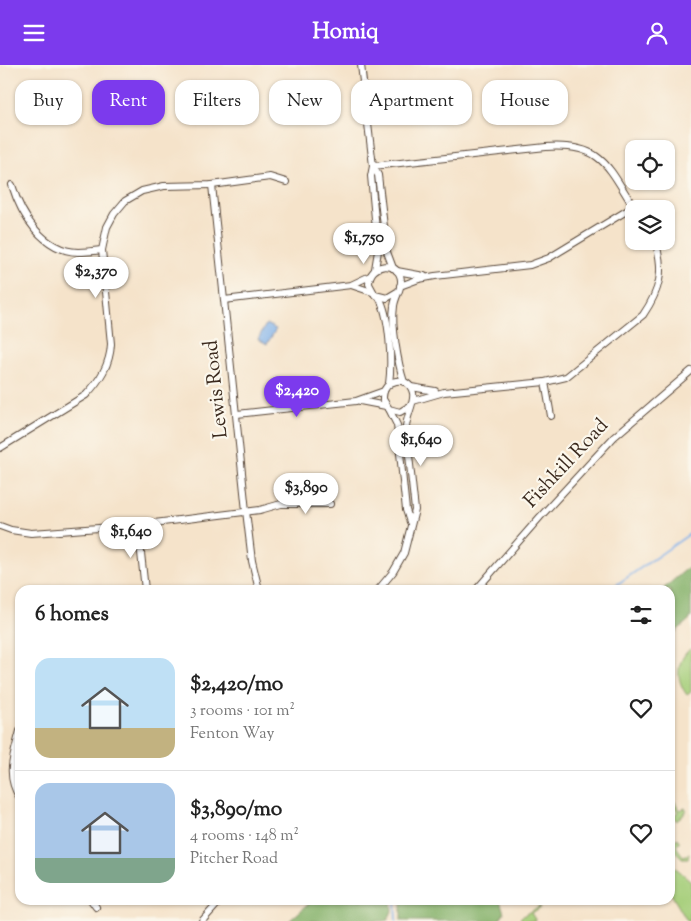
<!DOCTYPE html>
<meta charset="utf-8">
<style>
:root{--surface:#fff;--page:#f6f6f6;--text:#222;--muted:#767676;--line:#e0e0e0;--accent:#7c3aed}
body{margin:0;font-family:"Sorts Mill Goudy",serif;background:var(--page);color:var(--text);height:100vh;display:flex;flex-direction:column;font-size:19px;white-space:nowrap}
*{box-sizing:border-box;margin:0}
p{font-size:16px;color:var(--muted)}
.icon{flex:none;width:28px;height:28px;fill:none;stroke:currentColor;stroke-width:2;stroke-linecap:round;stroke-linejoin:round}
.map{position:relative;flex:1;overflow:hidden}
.panel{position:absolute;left:15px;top:520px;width:660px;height:320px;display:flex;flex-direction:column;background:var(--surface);border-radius:15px;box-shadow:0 1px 4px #0004}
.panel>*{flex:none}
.banner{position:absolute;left:15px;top:15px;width:661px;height:45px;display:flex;gap:10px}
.tools{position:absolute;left:625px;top:75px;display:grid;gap:10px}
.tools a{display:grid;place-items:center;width:50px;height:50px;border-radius:10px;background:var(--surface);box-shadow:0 1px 4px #0004;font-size:25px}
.price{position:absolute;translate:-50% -42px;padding:0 11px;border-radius:18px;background:#fff;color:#222;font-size:16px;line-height:32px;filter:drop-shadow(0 1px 2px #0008)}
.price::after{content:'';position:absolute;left:50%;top:30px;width:15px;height:11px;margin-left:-8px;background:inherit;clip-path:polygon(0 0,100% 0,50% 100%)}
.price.current{background:var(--accent);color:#fff}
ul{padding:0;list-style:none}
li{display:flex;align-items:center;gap:15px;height:125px;padding:0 20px}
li+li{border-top:1px solid var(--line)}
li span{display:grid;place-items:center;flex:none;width:140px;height:100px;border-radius:15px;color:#555}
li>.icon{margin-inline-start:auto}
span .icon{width:60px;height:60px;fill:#fffc;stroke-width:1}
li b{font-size:21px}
h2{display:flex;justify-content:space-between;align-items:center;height:60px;padding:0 20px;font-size:21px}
.chip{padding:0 18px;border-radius:15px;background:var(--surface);box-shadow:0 1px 4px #0004;font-size:18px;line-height:45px}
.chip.current{background:var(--accent);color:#fff}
header{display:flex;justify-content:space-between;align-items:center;height:65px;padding:0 20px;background:var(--accent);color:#fff;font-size:22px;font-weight:800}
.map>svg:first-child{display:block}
.green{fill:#a5ce79;stroke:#707c4c}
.forest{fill:#84b169;stroke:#606e44}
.water{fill:#7caee8;stroke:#5c6c83}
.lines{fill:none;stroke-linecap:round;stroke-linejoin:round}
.stream{stroke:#7caee8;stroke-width:2}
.street-casing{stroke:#574638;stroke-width:8}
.street{stroke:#fff;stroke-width:6}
.labels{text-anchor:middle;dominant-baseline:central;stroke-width:4.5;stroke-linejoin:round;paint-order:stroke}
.street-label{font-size:20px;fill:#3b2a1e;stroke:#fbf7ec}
</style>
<header><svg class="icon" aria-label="menu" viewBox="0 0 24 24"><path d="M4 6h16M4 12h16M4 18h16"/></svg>Homiq<svg class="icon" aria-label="person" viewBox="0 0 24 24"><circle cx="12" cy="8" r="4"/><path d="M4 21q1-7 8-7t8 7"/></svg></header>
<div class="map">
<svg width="691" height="856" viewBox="0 0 691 856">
<rect width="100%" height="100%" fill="#fbf7ec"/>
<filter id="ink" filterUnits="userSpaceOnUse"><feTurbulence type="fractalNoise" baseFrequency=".02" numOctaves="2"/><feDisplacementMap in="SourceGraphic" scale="10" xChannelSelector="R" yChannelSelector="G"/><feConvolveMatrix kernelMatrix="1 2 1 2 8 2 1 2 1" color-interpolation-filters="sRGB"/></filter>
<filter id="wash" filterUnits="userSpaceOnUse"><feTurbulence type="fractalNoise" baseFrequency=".0096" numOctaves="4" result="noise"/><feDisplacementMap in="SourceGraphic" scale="20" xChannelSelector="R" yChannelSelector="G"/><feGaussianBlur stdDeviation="1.12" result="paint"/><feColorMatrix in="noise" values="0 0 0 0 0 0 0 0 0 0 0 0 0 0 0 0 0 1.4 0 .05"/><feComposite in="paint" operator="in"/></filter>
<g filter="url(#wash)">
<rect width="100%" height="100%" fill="#f5e3ca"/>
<g class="green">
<path d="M691,583V627L687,630C675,614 676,596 691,583Z"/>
<polygon points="670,730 680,745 685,743 687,745 677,756 673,751 678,747 670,735"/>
<polygon points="677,773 680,777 676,781 683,791 689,789 688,793 682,793 673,784 673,778"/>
<polygon points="670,798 691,816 691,856 687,856 670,827"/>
<polygon points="539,841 540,842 531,848 536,856 520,856 521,852"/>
</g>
<g class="forest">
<polygon points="691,500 691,553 670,572 670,525 662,525"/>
<polygon points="313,835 391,835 392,846 388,855 383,856 289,856"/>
<polygon points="401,835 500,835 504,848 498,856 401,856"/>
</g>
<polygon class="water" points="266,259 276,264 267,279 258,274"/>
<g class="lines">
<g class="stream">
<polyline points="609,525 691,468"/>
<polyline points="395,835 396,856"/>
</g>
</g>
</g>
<g filter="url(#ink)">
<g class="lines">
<defs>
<g id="street">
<polyline points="361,0 373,101 378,110 387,187 393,203"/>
<path d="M373,101L546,82C603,78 608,102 635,144"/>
<polyline points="373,101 371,111 378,186 375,204"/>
<path d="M12,120C21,150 43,186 78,187C86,187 94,186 102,185"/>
<polyline points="212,120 246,446 252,496 259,525"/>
<polyline points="397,206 424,211"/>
<polyline points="351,220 372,227"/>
<polyline points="400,221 419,214 435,211 530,200 549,193 633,142"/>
<path d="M397,227L387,233L375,230L369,219C369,197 399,195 401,215C402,223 395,232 394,241C391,260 398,299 404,317"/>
<path d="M379,232C390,252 392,296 389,319"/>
<polyline points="224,235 351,220 370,211"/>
<polyline points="545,317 551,351"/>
<polyline points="411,322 435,326"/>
<polyline points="360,336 386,341"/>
<path d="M413,336L444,327L545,317L566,312L643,250C660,225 665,206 655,176"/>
<polyline points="389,344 397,360 406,445 410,457"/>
<polyline points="237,349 356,336 384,326"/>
<path d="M0,383L86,330C100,315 110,300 111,279L102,185L107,162L114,149L125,136L142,126L164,121L212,120L270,112L286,117"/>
<polyline points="138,460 145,525"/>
<polyline points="0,461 11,465 31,468 46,467 138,460 260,445 281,439 330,439"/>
<path d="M378,525L393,507L404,488L415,445L406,363C406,351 415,338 413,328C409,309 382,313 383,334L389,344L400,347L410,341"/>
<polyline points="476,525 540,452 614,372 691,306"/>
<path d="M20,666C14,689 5,711 20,733"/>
<polyline points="91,835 96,842"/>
<polyline points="202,856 221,835"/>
</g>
</defs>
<use href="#street" class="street-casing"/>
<use href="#street" class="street"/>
</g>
</g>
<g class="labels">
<g class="street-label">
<text transform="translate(217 324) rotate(-96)">Lewis Road</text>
<text transform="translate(567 399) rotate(-47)">Fishkill Road</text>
</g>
</g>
</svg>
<div class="tools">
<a><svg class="icon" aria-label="locate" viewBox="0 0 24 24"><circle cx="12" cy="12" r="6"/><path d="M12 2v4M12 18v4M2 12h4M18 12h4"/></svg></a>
<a><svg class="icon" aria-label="layers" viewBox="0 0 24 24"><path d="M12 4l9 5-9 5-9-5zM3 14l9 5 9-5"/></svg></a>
</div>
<b class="price" style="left:364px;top:200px">$1,750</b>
<b class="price" style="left:96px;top:234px">$2,370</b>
<b class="price current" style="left:297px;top:353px">$2,420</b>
<b class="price" style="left:421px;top:402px">$1,640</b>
<b class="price" style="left:306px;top:450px">$3,890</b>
<b class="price" style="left:131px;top:494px">$1,640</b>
<div class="banner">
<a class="chip">Buy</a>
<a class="chip current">Rent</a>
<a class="chip">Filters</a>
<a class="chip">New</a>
<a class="chip">Apartment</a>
<a class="chip">House</a>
</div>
<section class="panel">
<h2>6 homes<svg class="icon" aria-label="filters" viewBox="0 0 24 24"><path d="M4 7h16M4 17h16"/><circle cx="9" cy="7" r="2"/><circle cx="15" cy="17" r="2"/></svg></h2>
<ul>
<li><span style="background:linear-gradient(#bfe0f5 70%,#c2b280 0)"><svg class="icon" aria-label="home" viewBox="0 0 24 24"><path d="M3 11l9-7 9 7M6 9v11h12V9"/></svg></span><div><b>$2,420/mo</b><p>3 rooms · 101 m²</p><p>Fenton Way</p></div><svg class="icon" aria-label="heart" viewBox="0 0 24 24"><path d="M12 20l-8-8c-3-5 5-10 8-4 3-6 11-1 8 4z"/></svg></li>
<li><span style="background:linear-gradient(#a9c7e8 75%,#7fa58c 0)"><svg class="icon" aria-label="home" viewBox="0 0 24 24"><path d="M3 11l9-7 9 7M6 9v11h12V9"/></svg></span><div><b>$3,890/mo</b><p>4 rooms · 148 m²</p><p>Pitcher Road</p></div><svg class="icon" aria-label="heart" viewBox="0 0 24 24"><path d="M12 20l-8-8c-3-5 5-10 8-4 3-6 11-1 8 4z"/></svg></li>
</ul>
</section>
</div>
